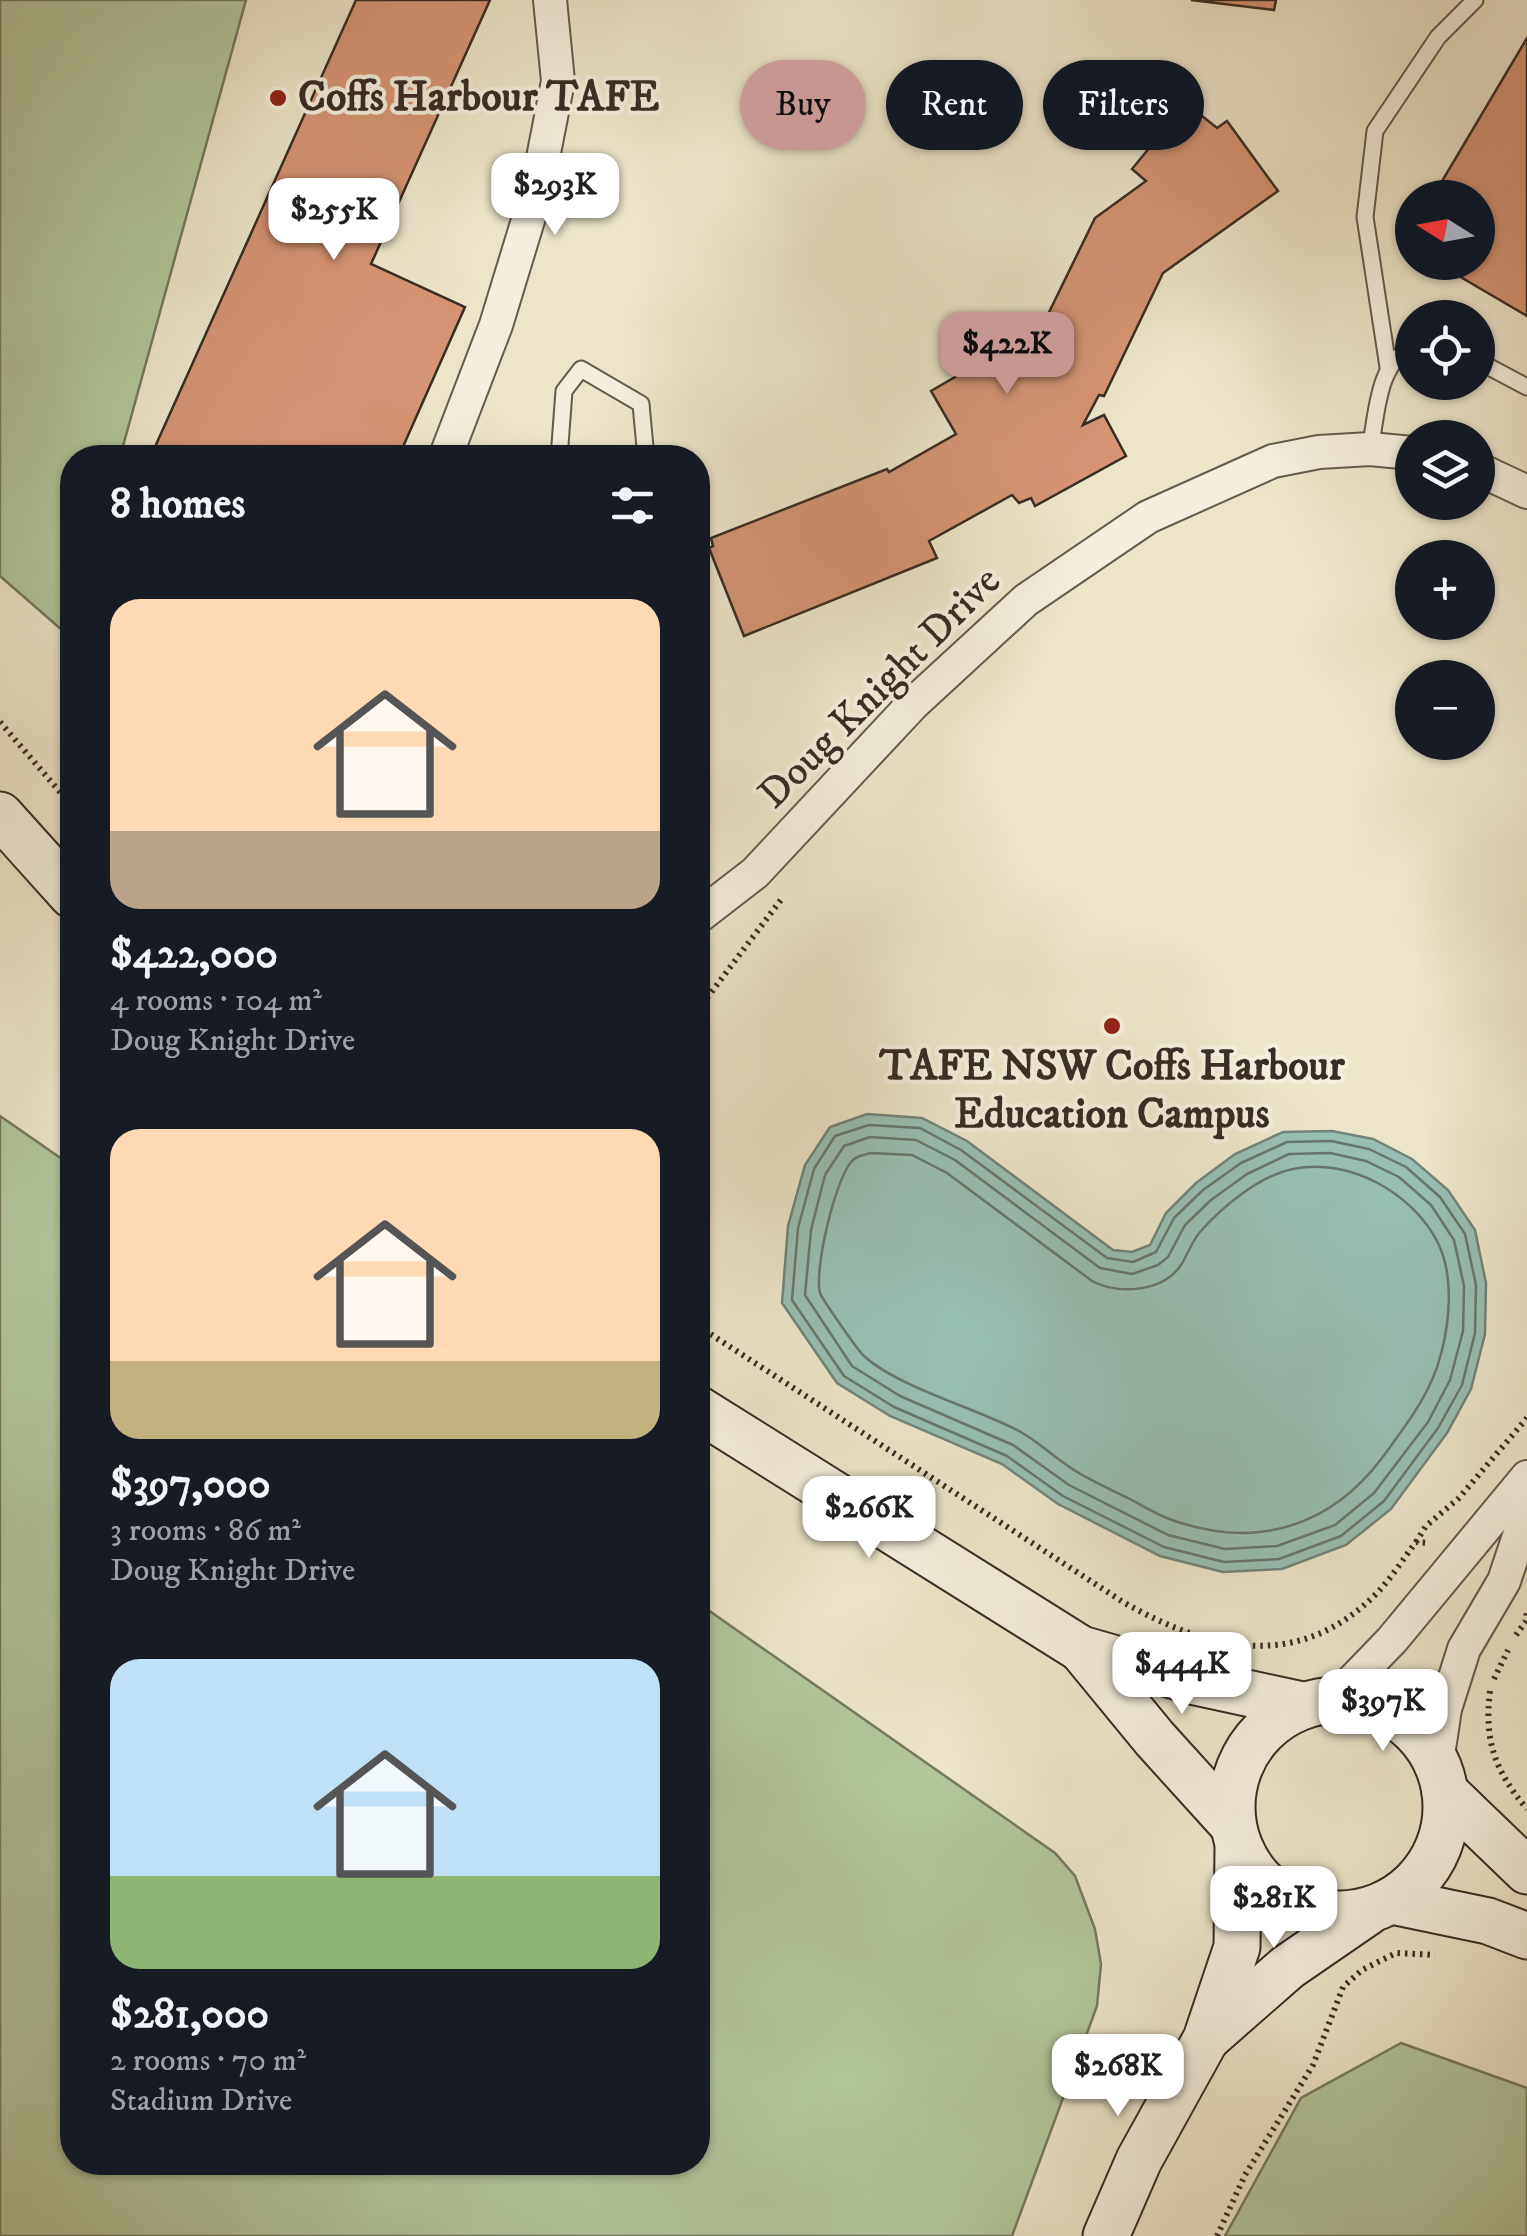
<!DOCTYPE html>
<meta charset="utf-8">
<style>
:root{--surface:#171b24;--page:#242831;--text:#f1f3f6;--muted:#9ea1a6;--accent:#c59692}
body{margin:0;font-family:"IM FELL DW Pica",serif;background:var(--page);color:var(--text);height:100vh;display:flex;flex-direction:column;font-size:38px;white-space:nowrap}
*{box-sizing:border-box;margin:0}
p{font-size:32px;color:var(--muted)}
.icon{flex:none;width:55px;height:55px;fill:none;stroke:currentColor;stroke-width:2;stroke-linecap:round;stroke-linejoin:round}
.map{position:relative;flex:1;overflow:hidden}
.sheet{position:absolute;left:60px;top:445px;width:650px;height:1730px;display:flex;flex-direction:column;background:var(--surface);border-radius:40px;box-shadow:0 2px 8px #0004}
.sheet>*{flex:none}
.hud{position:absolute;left:740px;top:60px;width:635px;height:90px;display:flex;gap:20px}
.needle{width:65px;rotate:281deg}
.buttons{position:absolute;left:1395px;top:180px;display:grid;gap:20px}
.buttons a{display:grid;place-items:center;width:100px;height:100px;border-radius:50%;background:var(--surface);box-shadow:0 2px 8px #0004;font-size:50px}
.price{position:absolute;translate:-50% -85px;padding:0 22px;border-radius:20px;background:#fff;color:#222;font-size:32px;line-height:65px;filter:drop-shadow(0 2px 5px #0008)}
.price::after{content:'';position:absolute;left:50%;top:60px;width:30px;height:22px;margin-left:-15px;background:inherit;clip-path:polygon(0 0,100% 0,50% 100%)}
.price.active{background:var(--accent);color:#111}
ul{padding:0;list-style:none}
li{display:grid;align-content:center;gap:20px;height:530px;padding:0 50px}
li span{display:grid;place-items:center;height:310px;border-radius:30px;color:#555}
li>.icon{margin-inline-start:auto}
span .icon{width:180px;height:180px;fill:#fffc;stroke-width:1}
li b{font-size:42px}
h2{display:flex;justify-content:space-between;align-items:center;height:120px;padding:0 50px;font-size:42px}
.chip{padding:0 35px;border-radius:45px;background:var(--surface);box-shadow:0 2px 8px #0004;font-size:35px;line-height:90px}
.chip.active{background:var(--accent);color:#111}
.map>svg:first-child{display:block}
.green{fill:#b2c69c;stroke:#757961;stroke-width:2.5}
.water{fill:#99bfb4;stroke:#72847b;stroke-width:2.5}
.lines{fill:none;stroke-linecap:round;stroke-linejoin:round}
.shore{stroke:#68766d;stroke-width:2.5}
.building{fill:#d59473;stroke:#382c26;stroke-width:2.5}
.lane-casing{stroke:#655a4f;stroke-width:19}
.street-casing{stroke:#655a4f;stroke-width:36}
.secondary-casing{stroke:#382c26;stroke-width:49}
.path{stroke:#382c26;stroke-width:6;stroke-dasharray:2.5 5;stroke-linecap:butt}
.lane{stroke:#f3eedd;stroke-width:15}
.street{stroke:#f3eedd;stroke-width:32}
.secondary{stroke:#f3eedd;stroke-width:45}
.poi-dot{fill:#8f2418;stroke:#f3eedd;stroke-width:4}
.labels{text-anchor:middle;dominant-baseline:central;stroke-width:8;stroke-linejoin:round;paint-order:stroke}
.poi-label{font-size:42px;font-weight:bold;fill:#382c26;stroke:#f3eedd;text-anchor:start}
.street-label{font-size:42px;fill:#382c26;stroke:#f3eedd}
</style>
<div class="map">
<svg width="1527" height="2236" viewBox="0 0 1527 2236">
<rect width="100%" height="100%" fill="#ece5ca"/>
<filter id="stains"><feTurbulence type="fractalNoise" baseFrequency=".002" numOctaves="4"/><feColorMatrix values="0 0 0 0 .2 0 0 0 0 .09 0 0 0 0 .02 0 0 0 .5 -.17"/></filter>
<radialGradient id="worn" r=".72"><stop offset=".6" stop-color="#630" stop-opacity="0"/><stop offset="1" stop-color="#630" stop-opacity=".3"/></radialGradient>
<g class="green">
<polygon points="0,0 246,0 120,457 72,458 71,638 0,576"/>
<polygon points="0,1116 72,1166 72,2162 698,2162 698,1603 1055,1853 1075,1876 1095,1929 1101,1964 1097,2006 1012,2236 0,2236"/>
<polygon points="1401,2043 1527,2088 1527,2236 1225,2236 1301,2098"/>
</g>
<polygon class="water" points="867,1114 922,1118 967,1141 1113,1250 1132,1252 1150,1245 1166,1213 1196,1183 1235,1154 1283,1132 1332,1131 1373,1139 1412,1159 1448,1190 1475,1230 1486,1283 1485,1334 1471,1389 1447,1433 1391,1509 1346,1545 1282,1569 1223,1572 1160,1556 1058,1504 1002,1464 890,1416 837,1383 782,1303 788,1226 805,1165 830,1127"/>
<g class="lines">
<g class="shore">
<polygon points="869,1125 920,1128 961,1150 1107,1258 1133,1262 1156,1252 1174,1218 1203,1190 1241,1163 1287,1142 1331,1141 1369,1149 1406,1167 1440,1197 1465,1234 1476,1285 1475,1333 1462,1385 1438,1428 1384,1501 1341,1536 1279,1559 1224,1562 1164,1547 1063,1496 1007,1456 894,1407 844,1376 792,1300 798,1228 814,1169 835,1136"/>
<polygon points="870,1137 916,1140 955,1160 1100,1268 1132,1274 1158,1265 1168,1257 1185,1225 1211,1200 1247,1174 1289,1154 1330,1153 1366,1161 1399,1177 1431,1205 1454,1240 1464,1286 1463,1331 1450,1380 1428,1422 1374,1493 1335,1525 1277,1546 1225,1549 1168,1535 1069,1485 1013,1445 900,1396 852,1366 805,1295 811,1230 825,1175 844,1146"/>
<path d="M871,1153L912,1155L947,1173L1092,1281C1119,1295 1163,1292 1181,1265C1188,1254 1192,1241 1200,1232C1222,1207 1259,1176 1293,1169C1349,1157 1413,1193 1438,1243C1454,1276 1450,1320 1441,1354C1431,1394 1406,1425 1382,1458C1330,1527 1257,1549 1175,1521C1159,1516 1143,1506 1128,1498C1110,1489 1091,1481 1074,1470C1055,1458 1039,1442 1019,1431C976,1408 895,1386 863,1355C857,1349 822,1299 820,1293C814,1269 835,1181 851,1162C856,1156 863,1155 871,1153Z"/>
</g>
</g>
<g class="building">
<polygon points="356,0 490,0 371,264 465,307 398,458 150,458"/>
<polygon points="1191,0 1276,0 1274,10"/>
<polygon points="1527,38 1527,316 1435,262 1478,262 1478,198 1432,198"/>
<polygon points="1186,103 1217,128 1227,121 1278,191 1163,273 1104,396 1099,395 1083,425 1104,415 1126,456 1035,506 1031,498 1019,503 1012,495 929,541 937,558 744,636 709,548 713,546 711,538 887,469 889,472 956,434 931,391 1007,347 1011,335 1033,345 1095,218 1146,181 1132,169"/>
</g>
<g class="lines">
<defs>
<g id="lane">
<polyline points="1478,361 1527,387"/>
<polyline points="1388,367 1365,217 1375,131 1438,37 1475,0"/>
<path d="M1370,449C1377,415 1377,362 1412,348"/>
<polyline points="559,458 564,391 581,369 641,404 646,458"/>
</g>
<g id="street">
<polyline points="445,458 496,325 536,194 558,81 550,0"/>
<polyline points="1478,469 1527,492"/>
<polyline points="698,917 755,873 913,704 1026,600 1148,517 1273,461 1319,452 1370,449 1412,453"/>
<polyline points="1335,1699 1392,1640 1527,1477"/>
<polyline points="1437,1762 1445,1709 1464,1649 1504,1581 1527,1512"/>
</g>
<g id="secondary">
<polyline points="0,815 72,895"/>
<polyline points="698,1409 1081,1649 1196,1682 1302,1705"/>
<polyline points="1081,1649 1155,1739 1232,1824"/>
<circle cx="1339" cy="1807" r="107"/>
<polyline points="1445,1792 1527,1871"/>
<polyline points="1392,1901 1488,1921 1527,1936"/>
<polyline points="1207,2038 1288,1967 1368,1912"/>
<polyline points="1106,2236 1139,2160 1206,2039 1237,1947 1238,1846"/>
</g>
</defs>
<use href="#lane" class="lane-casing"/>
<use href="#street" class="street-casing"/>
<use href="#secondary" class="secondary-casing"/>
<g class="path">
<polyline points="0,722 72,806"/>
<polyline points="698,1010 783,897"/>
<path d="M698,1326L1123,1602C1211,1652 1300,1672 1378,1592C1392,1577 1404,1558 1416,1542L1428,1543"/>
<polyline points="1416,1542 1426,1526 1459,1498 1527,1418"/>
<polyline points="1516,1635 1526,1621 1527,1610"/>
<polyline points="1494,1679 1508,1650"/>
<path d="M1490,1691C1484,1741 1495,1771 1527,1809"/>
<polyline points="1217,2236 1245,2175 1313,2065 1343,1987 1362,1970 1396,1953 1435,1955"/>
</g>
<use href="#lane" class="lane"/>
<use href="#street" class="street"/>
<use href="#secondary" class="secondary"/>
</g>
<g class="poi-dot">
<circle cx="278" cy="98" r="10"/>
<circle cx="1112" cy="1026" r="10"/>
</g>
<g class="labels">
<g class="poi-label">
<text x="298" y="98">Coffs Harbour TAFE</text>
<text x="1112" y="1067" text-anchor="middle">TAFE NSW Coffs Harbour<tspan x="1112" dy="48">Education Campus</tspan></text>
</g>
<g class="street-label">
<text transform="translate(880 688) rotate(-45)">Doug Knight Drive</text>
</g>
</g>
<rect width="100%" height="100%" filter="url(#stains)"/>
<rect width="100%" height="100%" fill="url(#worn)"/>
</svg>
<div class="buttons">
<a><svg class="needle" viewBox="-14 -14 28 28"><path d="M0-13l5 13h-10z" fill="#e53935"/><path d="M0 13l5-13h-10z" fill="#9ea1a6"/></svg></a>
<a><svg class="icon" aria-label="locate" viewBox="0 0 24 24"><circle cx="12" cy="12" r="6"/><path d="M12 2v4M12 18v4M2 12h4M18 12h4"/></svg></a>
<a><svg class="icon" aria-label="layers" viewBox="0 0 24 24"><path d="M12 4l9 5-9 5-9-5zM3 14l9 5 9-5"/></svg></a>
<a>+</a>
<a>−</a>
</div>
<b class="price" style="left:555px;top:238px">$293K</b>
<b class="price" style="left:334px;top:263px">$255K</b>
<b class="price active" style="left:1007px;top:397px">$422K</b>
<b class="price" style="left:869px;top:1561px">$266K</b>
<b class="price" style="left:1182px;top:1717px">$444K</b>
<b class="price" style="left:1383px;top:1754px">$397K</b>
<b class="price" style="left:1274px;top:1951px">$281K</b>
<b class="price" style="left:1118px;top:2119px">$268K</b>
<div class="hud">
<a class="chip active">Buy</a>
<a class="chip">Rent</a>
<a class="chip">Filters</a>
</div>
<section class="sheet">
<h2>8 homes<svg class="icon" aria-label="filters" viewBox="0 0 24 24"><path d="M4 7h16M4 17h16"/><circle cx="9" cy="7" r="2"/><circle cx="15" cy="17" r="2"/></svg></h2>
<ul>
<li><span style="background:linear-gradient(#ffd9b3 75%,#b9a48a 0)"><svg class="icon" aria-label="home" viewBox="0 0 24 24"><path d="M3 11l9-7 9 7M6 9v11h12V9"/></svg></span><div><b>$422,000</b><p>4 rooms · 104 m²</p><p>Doug Knight Drive</p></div></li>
<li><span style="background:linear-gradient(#ffd9b3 75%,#c2b280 0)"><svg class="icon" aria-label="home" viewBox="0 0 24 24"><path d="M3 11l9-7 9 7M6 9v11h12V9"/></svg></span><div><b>$397,000</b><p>3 rooms · 86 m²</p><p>Doug Knight Drive</p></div></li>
<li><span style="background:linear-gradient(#bfe0f5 70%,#8fb573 0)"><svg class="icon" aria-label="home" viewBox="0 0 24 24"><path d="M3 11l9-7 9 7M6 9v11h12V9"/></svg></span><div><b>$281,000</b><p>2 rooms · 70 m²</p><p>Stadium Drive</p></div></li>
</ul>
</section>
</div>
